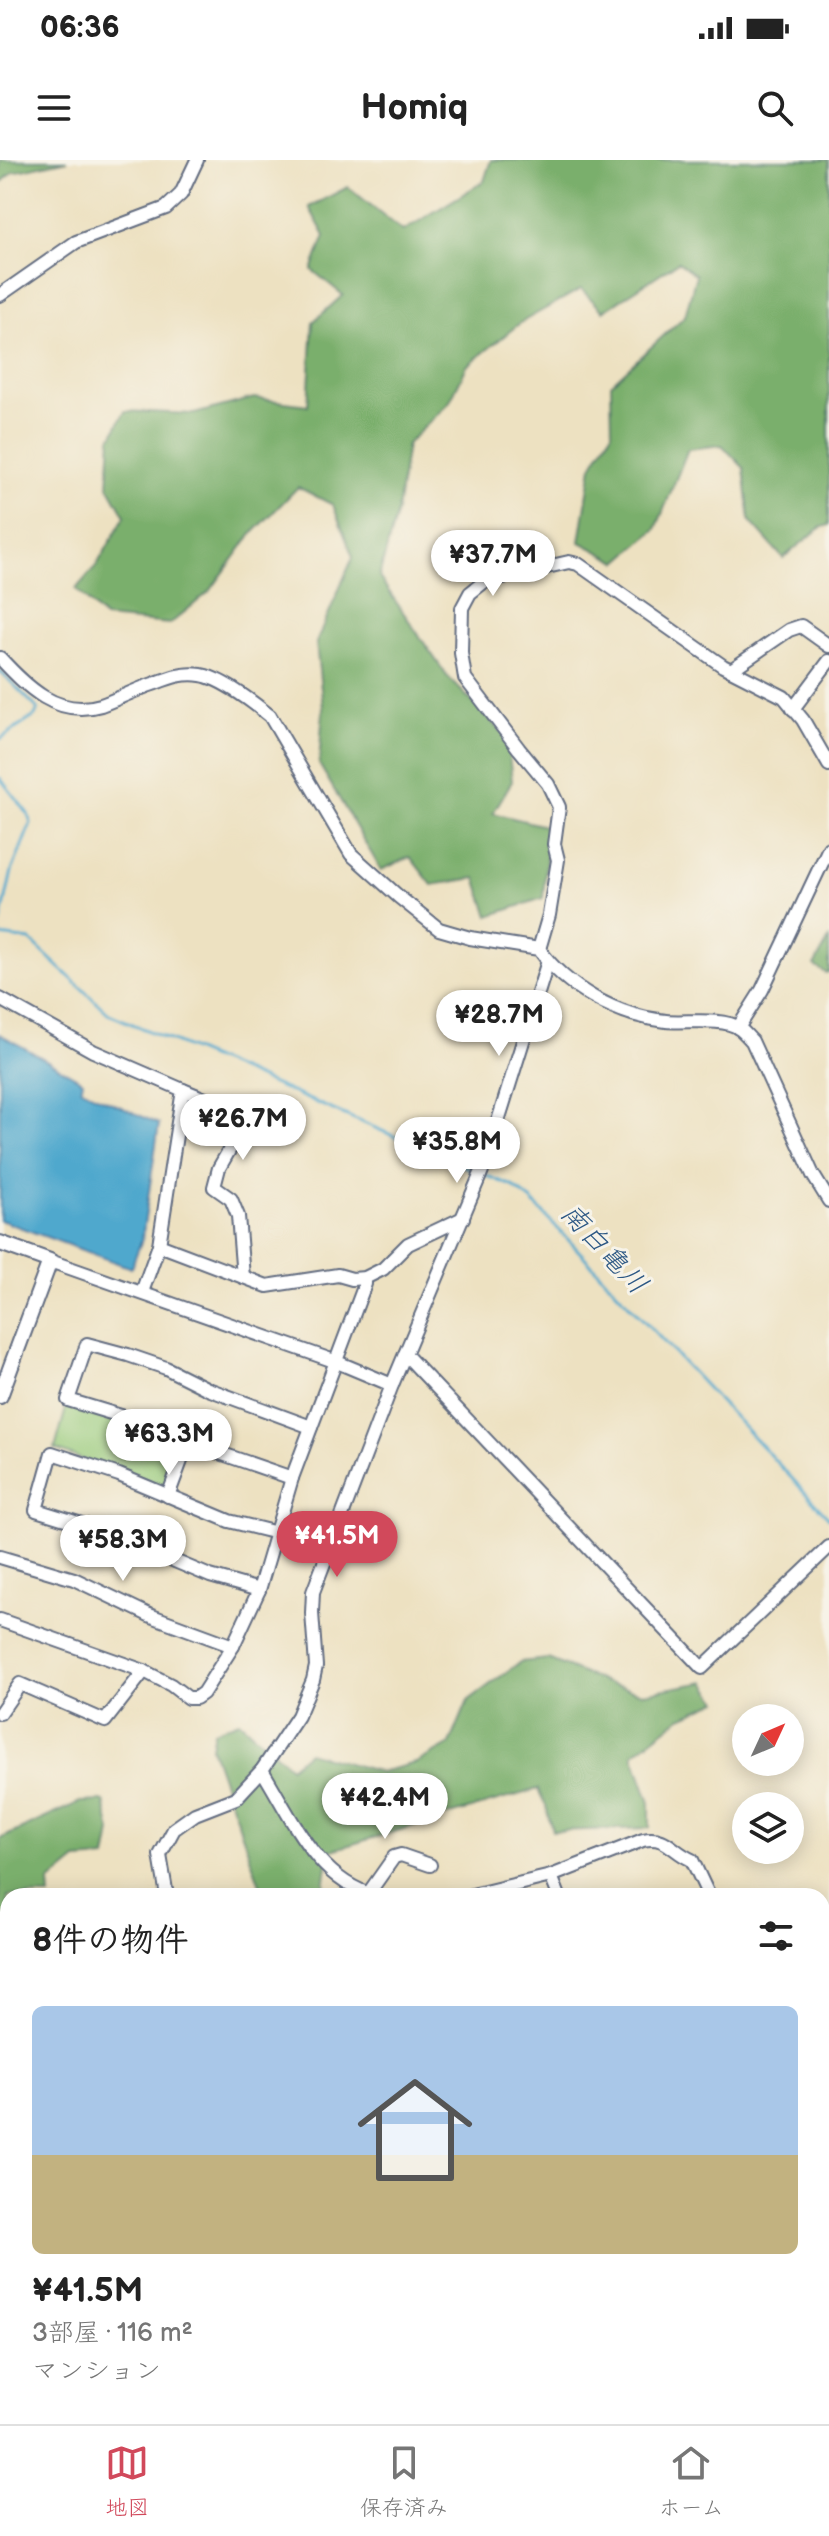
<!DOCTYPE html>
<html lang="ja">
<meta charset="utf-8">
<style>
:root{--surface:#fff;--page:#f2f2f2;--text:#222;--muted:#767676;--line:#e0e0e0;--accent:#d1495b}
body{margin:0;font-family:"Balsamiq Sans","Klee One",sans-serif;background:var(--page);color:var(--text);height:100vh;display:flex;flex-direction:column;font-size:30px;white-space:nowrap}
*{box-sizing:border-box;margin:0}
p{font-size:26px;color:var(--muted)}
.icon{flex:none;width:44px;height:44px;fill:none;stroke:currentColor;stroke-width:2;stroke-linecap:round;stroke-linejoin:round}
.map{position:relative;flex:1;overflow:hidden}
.details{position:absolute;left:0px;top:1728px;width:830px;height:536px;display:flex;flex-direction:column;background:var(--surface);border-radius:24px 24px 0 0;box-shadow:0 4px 20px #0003}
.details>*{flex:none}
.needle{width:52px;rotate:46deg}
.buttons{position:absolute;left:732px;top:1544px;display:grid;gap:16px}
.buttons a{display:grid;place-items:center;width:72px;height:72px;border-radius:50%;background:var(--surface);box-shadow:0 4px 20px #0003;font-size:40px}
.price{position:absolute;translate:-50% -68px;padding:0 18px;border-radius:28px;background:#fff;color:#222;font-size:26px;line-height:52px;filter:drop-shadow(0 2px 4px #0008)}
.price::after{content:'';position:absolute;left:50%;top:48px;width:24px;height:18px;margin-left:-12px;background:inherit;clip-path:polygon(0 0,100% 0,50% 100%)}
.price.on{background:var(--accent);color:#fff}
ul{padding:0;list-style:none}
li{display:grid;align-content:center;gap:16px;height:424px;padding:0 32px}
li+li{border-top:2px solid var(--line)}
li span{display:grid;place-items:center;height:248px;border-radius:12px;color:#555}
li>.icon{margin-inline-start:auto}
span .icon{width:144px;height:144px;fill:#fffc;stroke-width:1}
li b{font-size:34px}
h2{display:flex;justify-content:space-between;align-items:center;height:96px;padding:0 32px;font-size:34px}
.status{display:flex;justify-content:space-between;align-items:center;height:56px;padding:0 40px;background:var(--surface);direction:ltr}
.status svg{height:22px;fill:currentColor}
header{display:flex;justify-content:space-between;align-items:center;height:104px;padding:0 32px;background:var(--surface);font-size:36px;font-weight:700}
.tabs{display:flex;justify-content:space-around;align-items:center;height:112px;border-top:2px solid var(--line);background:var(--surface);font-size:22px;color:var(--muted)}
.tabs a{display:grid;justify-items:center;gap:4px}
.tabs .on{color:var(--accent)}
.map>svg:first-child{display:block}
.green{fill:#99cb7c;stroke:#5a7d6d;stroke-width:2}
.forest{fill:#7aaf6c;stroke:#4a6f65;stroke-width:2}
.water{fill:#50a8cd;stroke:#366c96;stroke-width:2}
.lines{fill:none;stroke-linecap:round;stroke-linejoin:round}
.stream{stroke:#50a8cd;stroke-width:3}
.minor-casing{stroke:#646d81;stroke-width:16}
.tertiary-casing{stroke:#646d81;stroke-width:18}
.minor{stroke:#fff;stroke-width:12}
.tertiary{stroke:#fff;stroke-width:14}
.labels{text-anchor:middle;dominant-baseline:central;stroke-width:6;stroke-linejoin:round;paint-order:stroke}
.water-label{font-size:28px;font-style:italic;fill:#2e5985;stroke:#f7f3e8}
</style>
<div class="status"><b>06:36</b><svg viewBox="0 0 49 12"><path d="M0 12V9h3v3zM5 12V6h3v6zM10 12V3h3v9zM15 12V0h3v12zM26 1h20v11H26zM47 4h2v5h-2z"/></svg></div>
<header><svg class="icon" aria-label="menu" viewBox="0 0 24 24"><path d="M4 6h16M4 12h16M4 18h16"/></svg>Homiq<svg class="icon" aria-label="search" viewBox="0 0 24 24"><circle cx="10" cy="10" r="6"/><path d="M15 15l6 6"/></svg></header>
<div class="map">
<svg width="829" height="2264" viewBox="0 0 829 2264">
<rect width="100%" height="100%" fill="#f7f3e8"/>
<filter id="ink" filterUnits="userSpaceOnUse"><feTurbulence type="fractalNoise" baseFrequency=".0125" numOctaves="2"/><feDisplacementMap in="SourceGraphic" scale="16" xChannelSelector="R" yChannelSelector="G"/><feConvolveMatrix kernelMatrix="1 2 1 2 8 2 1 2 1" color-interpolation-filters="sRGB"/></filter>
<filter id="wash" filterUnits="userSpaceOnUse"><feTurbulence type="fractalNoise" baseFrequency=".006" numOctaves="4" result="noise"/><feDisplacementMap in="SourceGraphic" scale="32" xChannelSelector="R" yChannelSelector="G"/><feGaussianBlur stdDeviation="1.8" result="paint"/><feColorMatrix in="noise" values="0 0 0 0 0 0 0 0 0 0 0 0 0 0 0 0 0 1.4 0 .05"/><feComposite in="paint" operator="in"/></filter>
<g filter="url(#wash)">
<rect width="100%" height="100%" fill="#ede1c1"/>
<polygon class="green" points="67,1245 129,1265 181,1286 164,1331 55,1289"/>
<g class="forest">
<polygon points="0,0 68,0 13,12 0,24"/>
<polygon points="491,0 829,0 829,365 820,368 783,398 750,361 744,308 722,285 688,289 656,369 618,402 580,382 592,306 612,272 611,224 685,156 696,115 678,102 603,151 581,129 520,163 467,206 449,243 407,284 397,351 379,417 447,516 507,577 512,621 493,653 549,667 543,738 489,756 476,718 432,725 410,697 381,710 319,604 323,548 316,483 353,397 333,345 298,327 251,375 210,431 170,464 104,458 76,429 97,405 125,356 108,326 111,278 125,251 194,254 254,238 308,245 313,162 343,135 312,110 325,76 309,47 348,27 403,71 484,21"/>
<polygon points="829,779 829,812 826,813 814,806"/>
<polygon points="548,1499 604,1522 643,1533 705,1522 718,1541 681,1557 633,1594 650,1643 650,1668 552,1671 546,1646 538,1629 329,1691 323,1734 333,1736 264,1736 211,1587 214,1571 239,1561 290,1607 308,1592 380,1612 416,1603 450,1584 468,1541 520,1502"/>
<polygon points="104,1641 111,1672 106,1698 77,1700 49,1723 50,1736 8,1736 8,1834 3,1837 1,1891 8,1930 8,2203 0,2208 0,1679 80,1642"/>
<polygon points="822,1935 829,1936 829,2007 822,2011"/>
<polygon points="153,2256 253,2256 255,2264 159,2264"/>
<polygon points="354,2256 368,2256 375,2264 315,2264"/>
</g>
<polygon class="water" points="0,874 83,921 81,929 159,964 142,1079 131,1108 0,1060"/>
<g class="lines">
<g class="stream">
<polyline points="0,511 38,549 35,556 0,579"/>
<polyline points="0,618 28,654 31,663 12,711 0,766"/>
<polyline points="0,776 30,780 109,854 478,1012"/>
<polyline points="485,1015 512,1026 531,1040 829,1358"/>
<polyline points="822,2187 829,2185"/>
<polyline points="602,2264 615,2256"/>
</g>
</g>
</g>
<g filter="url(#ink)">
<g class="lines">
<defs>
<g id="minor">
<polyline points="0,135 76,82 166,48 181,34 197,0"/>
<path d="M0,498C27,527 57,558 101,545C118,539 135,530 153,524C169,518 183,512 201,515C221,518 254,543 270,556L351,694L399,737L439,769L470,778L539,789C567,829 618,856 666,861C685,863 723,857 739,868C744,872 748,877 752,881L813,1015L829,1041"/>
<polyline points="731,510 789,470 801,466 829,486"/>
<polyline points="793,549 829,501"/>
<polyline points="539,789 549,755 558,700 554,684 559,647 548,624 519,589 465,518 461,493 462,448 470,433 485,421 569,402 578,404 723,506 784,537 803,560 829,605"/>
<polyline points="0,839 93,891 183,930 159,1085 142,1132"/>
<polyline points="738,868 762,830 829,688"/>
<polyline points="183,930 227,948 231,987 219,1008 214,1027 231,1039 238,1056 243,1117"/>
<polyline points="159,1085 267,1126 338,1115 352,1119 365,1118 383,1109 408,1084 463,1058"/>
<polyline points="50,1101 337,1202 392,1225"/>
<polyline points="405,1194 702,1508 829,1387"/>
<polyline points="292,1318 188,1282 154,1266 68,1240 87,1184 128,1195 166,1208 208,1229 311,1267"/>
<polyline points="168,1336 188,1282"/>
<polyline points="0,1397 74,1419 149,1455 233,1486"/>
<polyline points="259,1430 210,1416 101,1370 36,1350 52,1293 119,1315 229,1361 277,1373"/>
<polyline points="0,1460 144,1511 171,1525 188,1538 196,1538 203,1533 233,1486 259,1430 292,1318 365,1124 365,1118"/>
<polyline points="0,1553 20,1524 105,1561 144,1511"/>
<path d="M262,1610C292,1658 317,1721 376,1736"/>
<polyline points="551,1716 559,1736"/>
<polyline points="368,1734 394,1697 401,1695 430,1705"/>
<polyline points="167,1736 160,1695 174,1669 195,1654 236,1638 262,1610 298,1556 313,1520 316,1506 312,1453 313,1432 392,1225 484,1006 548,801"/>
<path d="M468,1736L551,1716L643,1680C667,1675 671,1691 692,1700L709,1736"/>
<polyline points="822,1858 829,1866"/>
<polyline points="822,1914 829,1913"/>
<polyline points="822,2194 829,2192"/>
<polyline points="0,2242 8,2242"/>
<polyline points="73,2256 83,2264"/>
<polyline points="389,2256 395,2264"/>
<polyline points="628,2264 657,2256"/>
</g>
<polyline id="tertiary" points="0,1083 50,1101 0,1236"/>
</defs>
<use href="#minor" class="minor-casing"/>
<use href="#tertiary" class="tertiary-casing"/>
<use href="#minor" class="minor"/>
<use href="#tertiary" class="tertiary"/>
</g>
</g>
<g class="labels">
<g class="water-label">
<text transform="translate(604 1089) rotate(47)">南白亀川</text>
</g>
</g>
</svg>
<div class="buttons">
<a><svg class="needle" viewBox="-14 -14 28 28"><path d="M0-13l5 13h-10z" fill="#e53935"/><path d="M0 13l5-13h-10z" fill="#767676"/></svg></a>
<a><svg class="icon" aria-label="layers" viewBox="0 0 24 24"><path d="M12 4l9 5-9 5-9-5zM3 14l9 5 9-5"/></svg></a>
</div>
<b class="price" style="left:493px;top:438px">¥37.7M</b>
<b class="price" style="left:499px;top:898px">¥28.7M</b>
<b class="price" style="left:243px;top:1002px">¥26.7M</b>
<b class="price" style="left:457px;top:1025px">¥35.8M</b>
<b class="price" style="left:169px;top:1317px">¥63.3M</b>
<b class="price on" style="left:337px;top:1419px">¥41.5M</b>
<b class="price" style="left:123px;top:1423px">¥58.3M</b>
<b class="price" style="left:385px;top:1681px">¥42.4M</b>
<section class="details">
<h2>8件の物件<svg class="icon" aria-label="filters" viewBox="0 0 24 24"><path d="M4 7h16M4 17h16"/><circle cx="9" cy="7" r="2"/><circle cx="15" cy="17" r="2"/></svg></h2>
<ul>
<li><span style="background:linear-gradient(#a9c7e8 60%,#c2b280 0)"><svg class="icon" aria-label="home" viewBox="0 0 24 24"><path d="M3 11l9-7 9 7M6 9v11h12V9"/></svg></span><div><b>¥41.5M</b><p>3部屋 · 116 m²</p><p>マンション</p></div></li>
</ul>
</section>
</div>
<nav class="tabs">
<a class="on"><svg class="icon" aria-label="map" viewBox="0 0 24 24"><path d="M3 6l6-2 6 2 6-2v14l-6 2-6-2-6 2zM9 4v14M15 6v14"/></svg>地図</a>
<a><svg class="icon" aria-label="saved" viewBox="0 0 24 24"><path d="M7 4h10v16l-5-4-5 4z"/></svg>保存済み</a>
<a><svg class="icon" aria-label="home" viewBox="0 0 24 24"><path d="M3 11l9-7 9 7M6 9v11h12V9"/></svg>ホーム</a>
</nav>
